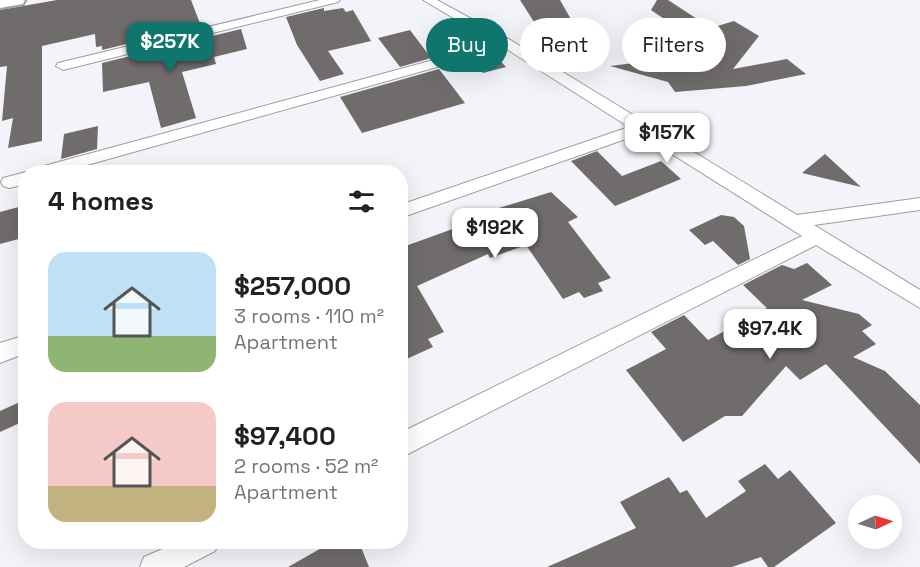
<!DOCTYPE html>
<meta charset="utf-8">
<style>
:root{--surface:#fff;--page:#f2f2f2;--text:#202124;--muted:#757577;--accent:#0f766e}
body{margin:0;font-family:"Space Grotesk",sans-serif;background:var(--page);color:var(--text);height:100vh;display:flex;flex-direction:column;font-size:22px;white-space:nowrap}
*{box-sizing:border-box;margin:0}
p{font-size:20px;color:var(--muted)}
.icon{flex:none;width:33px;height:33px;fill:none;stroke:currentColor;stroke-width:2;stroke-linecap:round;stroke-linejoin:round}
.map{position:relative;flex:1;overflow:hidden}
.drawer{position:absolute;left:18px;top:165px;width:390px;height:384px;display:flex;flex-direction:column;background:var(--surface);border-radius:24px;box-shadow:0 6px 24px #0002}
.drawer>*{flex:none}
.guide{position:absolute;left:426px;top:18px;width:404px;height:54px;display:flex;gap:12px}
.needle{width:39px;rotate:86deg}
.tools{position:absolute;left:848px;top:495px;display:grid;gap:12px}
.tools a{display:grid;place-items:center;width:54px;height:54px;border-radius:50%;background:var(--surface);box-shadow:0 6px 24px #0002;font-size:30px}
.price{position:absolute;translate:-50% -51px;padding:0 14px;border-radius:12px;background:#fff;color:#222;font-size:20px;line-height:39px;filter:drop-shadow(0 2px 3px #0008)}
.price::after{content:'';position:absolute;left:50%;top:36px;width:18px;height:14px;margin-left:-9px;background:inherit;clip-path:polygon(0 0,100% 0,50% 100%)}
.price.on{background:var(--accent);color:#fff}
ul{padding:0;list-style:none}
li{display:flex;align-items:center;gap:18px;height:150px;padding:0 30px}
li span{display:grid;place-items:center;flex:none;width:168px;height:120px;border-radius:18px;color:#555}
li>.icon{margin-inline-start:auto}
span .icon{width:72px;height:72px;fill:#fffc;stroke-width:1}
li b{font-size:26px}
h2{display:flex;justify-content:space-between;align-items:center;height:72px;padding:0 30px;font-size:26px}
.chip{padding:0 21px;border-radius:27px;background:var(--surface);box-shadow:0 6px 24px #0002;font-size:21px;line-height:54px}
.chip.on{background:var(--accent);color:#fff}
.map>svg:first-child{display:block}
.building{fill:#716c6c}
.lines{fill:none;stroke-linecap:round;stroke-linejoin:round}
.minor-casing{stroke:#9c9da1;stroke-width:2}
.secondary-casing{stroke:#9c9da1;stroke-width:4}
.minor{fill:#fff;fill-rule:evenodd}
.secondary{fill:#fff;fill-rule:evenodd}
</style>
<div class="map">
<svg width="920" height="567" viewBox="0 0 920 567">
<rect width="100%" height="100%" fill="#f3f4f9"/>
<g class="building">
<polygon points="57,0 191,0 201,26 102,50 102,46 96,47 95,34 42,46 42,141 8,148 13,118 2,121 7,66 0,67 0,10"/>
<polygon points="520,0 560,0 597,65 570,67 566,61 559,61"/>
<polygon points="657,0 668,0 711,28 734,21 759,36 733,69 787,59 806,74 746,86 675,92 668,82 610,66 714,53 651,10"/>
<polygon points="324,8 324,11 343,8 346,12 353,10 371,41 328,51 344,74 320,81 297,45 286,17"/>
<polygon points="241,29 247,49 214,57 216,64 182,72 196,118 161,128 149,82 103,92 102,63"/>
<polygon points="410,30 431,58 400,67 378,38"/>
<polygon points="494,54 506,67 483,73 469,60"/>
<polygon points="439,69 465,103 362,133 340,97"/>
<polygon points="98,126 97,149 61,159 64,134"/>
<polygon points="597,151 622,176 661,161 681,179 615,206 571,161"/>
<polygon points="825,154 861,187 802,173"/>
<polygon points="551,192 578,217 568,222 611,278 598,283 603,291 584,298 579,292 563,299 526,245 490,258 488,254 417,286 444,332 428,339 433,347 400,362 400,248 461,226 465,214 484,208 486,212"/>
<polygon points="26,205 26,237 0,244 0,212"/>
<polygon points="721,215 734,217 744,226 750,259 738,265 713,241 705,245 689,230"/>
<polygon points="807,263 832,285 802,300 859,314 872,325 862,331 876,344 853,357 885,371 920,405 920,464 826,364 800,380 786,366 742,416 725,416 683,442 626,370 666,349 651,332 684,315 708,340 767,308 743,285 782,265 794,269"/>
<polygon points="20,402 22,422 0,432 0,411"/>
<polygon points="765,464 778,479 790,470 836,523 774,567 768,567 761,557 732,567 547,567 636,528 620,502 669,477 680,493 687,490 706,518 746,491 738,481"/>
<polygon points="332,542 359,542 369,567 288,567"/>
</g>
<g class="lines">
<defs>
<g id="minor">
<polygon points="320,0 340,0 338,2 63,70 56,66 58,63"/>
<polygon points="423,0 437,0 512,41 797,215 920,198 920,210 814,225 920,290 920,308 816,245 400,458 400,433 802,236 640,134 400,218 400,205 629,127 505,48 62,172 36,172 38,168 44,166 496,43"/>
<polygon points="26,172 26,184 9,188 3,186 1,182 3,178"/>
<polygon points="26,335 26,353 0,363 0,343"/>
<polygon points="178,542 219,542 215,551 184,567 140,567 144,557"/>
</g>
<polygon id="secondary" points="0,0 25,0 23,4 0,8"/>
</defs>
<use href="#minor" class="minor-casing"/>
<use href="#secondary" class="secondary-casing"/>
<use href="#minor" class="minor"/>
<use href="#secondary" class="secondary"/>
</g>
</svg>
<div class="tools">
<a><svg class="needle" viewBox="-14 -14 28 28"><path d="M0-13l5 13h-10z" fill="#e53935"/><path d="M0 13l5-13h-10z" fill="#757577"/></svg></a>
</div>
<b class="price on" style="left:170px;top:73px">$257K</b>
<b class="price" style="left:667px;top:164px">$157K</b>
<b class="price" style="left:495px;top:259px">$192K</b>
<b class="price" style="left:770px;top:360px">$97.4K</b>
<div class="guide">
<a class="chip on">Buy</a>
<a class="chip">Rent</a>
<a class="chip">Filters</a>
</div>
<section class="drawer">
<h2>4 homes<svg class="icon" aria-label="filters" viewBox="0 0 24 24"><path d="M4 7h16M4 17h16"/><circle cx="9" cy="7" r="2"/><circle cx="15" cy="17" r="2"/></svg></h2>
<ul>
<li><span style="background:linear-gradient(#bfe0f5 70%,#8fb573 0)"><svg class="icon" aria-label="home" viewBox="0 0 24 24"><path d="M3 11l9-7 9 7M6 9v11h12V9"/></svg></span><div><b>$257,000</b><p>3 rooms · 110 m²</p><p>Apartment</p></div></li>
<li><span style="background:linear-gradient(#f6c9c9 70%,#c2b280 0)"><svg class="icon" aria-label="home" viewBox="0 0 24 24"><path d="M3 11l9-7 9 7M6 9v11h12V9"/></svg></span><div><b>$97,400</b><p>2 rooms · 52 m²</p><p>Apartment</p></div></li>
</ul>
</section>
</div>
